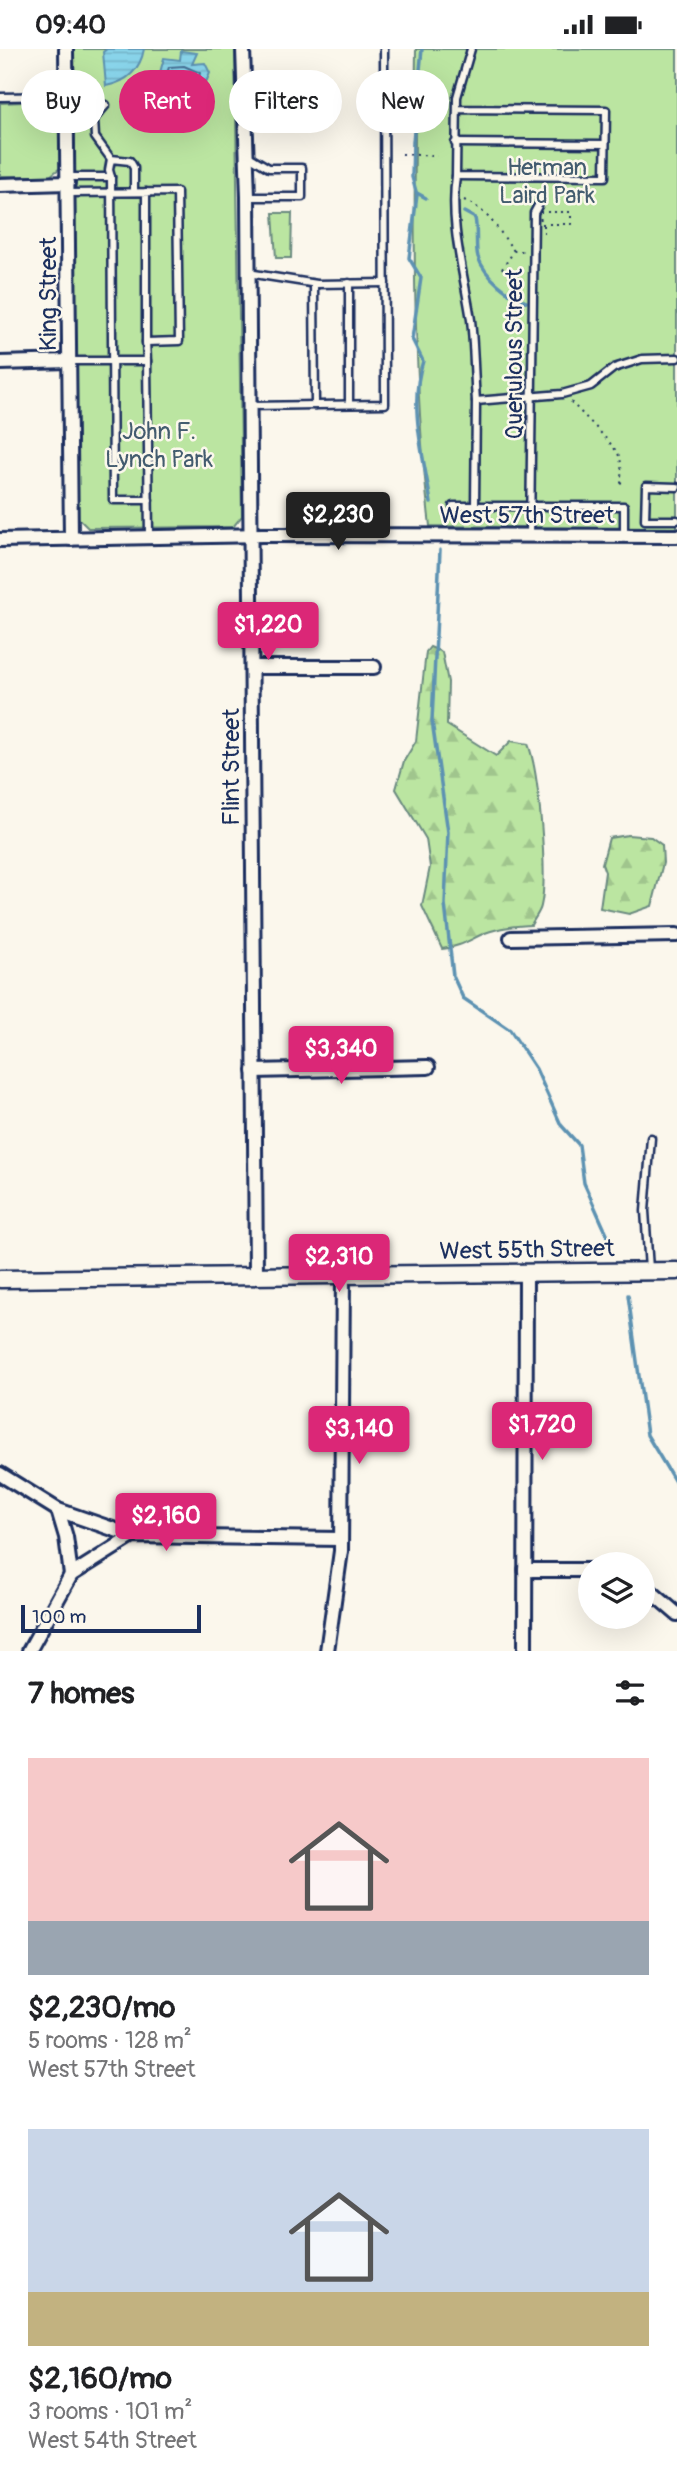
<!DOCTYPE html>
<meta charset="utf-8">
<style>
:root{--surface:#fff;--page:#f2f2f2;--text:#202124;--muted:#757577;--accent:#db2777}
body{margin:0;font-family:Pangolin,sans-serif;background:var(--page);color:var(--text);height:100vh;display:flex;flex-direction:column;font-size:26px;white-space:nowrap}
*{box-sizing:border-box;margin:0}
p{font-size:23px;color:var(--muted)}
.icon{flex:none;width:38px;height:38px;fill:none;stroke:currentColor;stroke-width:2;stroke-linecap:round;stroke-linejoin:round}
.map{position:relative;height:1602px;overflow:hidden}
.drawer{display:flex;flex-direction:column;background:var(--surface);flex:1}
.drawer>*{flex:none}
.banner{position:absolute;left:21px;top:21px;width:635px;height:63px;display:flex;gap:14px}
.fabs{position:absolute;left:578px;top:1503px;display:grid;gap:14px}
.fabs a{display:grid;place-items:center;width:77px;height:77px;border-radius:50%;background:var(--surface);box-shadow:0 7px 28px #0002;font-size:35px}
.scale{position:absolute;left:21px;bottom:18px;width:180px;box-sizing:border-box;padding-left:7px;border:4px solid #1b2f5e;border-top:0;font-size:19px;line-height:24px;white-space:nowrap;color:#1b2f5e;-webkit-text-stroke:5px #fbf7ec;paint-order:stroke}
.price{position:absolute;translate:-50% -60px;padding:0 16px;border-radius:7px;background:var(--accent);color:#fff;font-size:23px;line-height:46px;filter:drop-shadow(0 2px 4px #0008)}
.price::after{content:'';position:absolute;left:50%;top:42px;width:21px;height:16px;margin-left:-10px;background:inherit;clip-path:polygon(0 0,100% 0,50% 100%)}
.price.selected{background:#222;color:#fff}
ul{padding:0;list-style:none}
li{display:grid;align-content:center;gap:14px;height:371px;padding:0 28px}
li span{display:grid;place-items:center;height:217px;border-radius:0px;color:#555}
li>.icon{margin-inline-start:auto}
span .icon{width:126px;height:126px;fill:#fffc;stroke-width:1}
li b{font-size:30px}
h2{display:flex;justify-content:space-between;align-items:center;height:84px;padding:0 28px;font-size:30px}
.chip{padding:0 24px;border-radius:32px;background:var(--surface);box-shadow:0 7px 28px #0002;font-size:24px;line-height:63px}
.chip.selected{background:var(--accent);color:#fff}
.status{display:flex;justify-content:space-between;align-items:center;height:49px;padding:0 35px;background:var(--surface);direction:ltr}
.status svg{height:19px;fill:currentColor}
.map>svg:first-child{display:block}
.green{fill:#bbe5a1;stroke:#6b8a80;stroke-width:2}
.forest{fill:url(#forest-firs);stroke:#6b8a80;stroke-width:2}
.water{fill:url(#water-rules);stroke:#5d92b2;stroke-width:2}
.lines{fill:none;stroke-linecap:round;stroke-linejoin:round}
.shore{stroke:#477196;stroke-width:2}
.stream{stroke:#5d92b2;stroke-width:3.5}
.service-casing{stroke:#1b2f5e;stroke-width:11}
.minor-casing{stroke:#1b2f5e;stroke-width:18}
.tertiary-casing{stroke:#1b2f5e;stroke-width:21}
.path{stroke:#1b2f5e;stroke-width:2;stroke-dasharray:2 5;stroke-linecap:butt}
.service{stroke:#fbf7ec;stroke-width:6}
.minor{stroke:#fbf7ec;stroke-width:12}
.tertiary{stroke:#fbf7ec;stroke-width:16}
.labels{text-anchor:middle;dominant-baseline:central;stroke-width:5;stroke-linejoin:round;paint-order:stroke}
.park-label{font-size:24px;fill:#435c6f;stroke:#fbf7ec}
.street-label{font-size:24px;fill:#1b2f5e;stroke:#fbf7ec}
</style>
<div class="status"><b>09:40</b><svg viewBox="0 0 49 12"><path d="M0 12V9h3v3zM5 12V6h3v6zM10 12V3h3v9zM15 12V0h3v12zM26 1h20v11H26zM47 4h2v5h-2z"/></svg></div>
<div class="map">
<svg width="677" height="1602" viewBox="0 0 677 1602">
<defs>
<pattern id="forest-firs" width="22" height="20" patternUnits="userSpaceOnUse" patternTransform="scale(1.75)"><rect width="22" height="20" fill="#bbe5a1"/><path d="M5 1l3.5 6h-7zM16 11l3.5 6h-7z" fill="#a0c58d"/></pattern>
<pattern id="water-rules" width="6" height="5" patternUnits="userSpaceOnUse" patternTransform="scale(1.75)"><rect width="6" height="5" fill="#89d4ea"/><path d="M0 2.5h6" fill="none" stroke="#76b6cb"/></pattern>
</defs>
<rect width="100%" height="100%" fill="#fbf7ec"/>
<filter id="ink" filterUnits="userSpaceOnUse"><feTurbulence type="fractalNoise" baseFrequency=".0143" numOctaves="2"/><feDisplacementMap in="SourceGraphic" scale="14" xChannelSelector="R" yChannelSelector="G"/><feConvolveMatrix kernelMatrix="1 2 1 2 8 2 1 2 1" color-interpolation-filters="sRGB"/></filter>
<g filter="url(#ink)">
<g class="green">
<polygon points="74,0 235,0 242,467 233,478 88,479 77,468"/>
<path d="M416,0H677V480L430,477C411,320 414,159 416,0Z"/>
<polygon points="48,52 58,56 60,63 60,119 50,127 0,127 0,54"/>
<polygon points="273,164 292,164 291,209 276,209"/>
</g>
<g class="forest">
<path d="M430,598L442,603L448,633L447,676L496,707L511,692L528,695C539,722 548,828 541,857C540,863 534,870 531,876C516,877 500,878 485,884C469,891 460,898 442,900L422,857L430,818L426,790L396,740L404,712L416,692L426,603Z"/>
<polygon points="628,786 651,788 662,796 663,814 652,857 629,865 600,859 605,823 602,815 609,789"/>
</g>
<g class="water">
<path d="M107,0H144C140,22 127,33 106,37L103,3Z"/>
<path d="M181,2L197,4L192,15L205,14L210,24L201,45L194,46L180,71L161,74C149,66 145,60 145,45L158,31L164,9L180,11Z"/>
</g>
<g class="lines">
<g class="shore">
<polygon points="184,17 200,24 197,37 188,43 176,65 163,67 152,56 152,47 164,34 169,18"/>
<polygon points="179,27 185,28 186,32 174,54 166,58 161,49"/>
</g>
<g class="stream">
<path d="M422,0L413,93L412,128L417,146L409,209L421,229L412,290L423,312C408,357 424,408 431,454"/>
<polyline points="417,144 426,149"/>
<path d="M464,163L475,169C478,183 475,198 478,208C485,228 508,246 526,253"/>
<polyline points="440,501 432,672 448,783 445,855 453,927 463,949 510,981 536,1020 561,1076 579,1096 584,1134 609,1190"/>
<polyline points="628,1246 647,1386 677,1436"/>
</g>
<defs>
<g id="service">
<polyline points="244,37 298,35"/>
<polyline points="0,48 65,47"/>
<polyline points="106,56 94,70 95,88 111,110"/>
<polyline points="457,60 606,61 605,128 456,127 457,48 471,0"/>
<polyline points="455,94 605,95"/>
<polyline points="247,106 269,119 302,119 302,148 248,148"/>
<path d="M456,127C449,175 464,224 471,271C474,298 474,325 476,352L562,345L591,337L614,319L642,310L677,309"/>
<polyline points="68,128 111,128 109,121 111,110 130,112 134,119 134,143"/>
<polyline points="111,128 113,451 149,451"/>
<polyline points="68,144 177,143 179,292 146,293 146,143"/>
<polyline points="248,224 317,235 385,234"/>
<polyline points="349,234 349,355"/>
<polyline points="314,235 315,356"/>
<polyline points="69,312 147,312 146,293"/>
<polyline points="147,312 149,487"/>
<polyline points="250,357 385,355 384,0"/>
<polyline points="677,438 646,437 645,471 677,471"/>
<polyline points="453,457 624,457 624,487"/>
<polyline points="475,457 476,352"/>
<polyline points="530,487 534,164 540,153"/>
<polyline points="649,1220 645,1162 651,1089"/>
</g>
<g id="minor">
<polyline points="66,0 71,490"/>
<polyline points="243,0 248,148 256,1226"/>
<polyline points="0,136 68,134"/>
<polyline points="0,314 69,312"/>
<polyline points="0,491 264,486 677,487"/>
<polyline points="252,618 374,618"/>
<polyline points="511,889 677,886"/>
<polyline points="254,1022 428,1018"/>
<polyline points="0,1425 58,1461 133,1487"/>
<polyline points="58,1461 66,1488 71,1526"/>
<polyline points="525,1521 590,1521"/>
<polyline points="642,1535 677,1565"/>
<polyline points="29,1602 71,1526 133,1487 341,1490"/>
<polyline points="327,1602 341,1502 343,1227"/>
<polyline points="525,1602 526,1223"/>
</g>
<polyline id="tertiary" points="0,1230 677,1222"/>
</defs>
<use href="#service" class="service-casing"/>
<use href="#minor" class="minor-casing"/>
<use href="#tertiary" class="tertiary-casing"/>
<g class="path">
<polyline points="402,105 437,107"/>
<polyline points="555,138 555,148"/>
<path d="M464,151C488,161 499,182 514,202"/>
<polygon points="540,163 571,163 571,175 541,175"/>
<polyline points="544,176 544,186"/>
<polyline points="502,220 514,202 523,202"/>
<path d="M571,353C582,365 616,397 620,409C622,418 621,429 621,438"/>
</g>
<use href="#service" class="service"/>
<use href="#minor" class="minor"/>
<use href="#tertiary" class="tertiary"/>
</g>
</g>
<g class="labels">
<g class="park-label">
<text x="547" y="118">Herman<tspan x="547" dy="28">Laird Park</tspan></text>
<text x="159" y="382">John F.<tspan x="159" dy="28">Lynch Park</tspan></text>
</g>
<g class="street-label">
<text transform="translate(48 245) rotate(-90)">King Street</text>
<text transform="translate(514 305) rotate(-90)">Querulous Street</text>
<text x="527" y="466">West 57th Street</text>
<text transform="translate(231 718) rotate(-90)">Flint Street</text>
<text transform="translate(527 1201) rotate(-1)">West 55th Street</text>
</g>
</g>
</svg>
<div class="fabs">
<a><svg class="icon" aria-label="layers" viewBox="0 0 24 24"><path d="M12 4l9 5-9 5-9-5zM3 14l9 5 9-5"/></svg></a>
</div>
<div class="scale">100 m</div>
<b class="price selected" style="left:338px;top:503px">$2,230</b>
<b class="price" style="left:268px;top:613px">$1,220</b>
<b class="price" style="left:341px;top:1037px">$3,340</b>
<b class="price" style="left:339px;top:1245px">$2,310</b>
<b class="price" style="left:542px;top:1413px">$1,720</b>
<b class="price" style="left:359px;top:1417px">$3,140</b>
<b class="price" style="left:166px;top:1504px">$2,160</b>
<div class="banner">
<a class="chip">Buy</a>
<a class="chip selected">Rent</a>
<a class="chip">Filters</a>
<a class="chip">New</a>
</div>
</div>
<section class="drawer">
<h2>7 homes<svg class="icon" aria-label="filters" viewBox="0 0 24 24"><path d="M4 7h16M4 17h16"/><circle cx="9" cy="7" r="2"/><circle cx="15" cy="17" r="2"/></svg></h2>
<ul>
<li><span style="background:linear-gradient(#f6c9c9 75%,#9aa5b1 0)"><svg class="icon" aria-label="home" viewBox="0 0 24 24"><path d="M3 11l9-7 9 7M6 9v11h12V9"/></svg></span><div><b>$2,230/mo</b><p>5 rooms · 128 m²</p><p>West 57th Street</p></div></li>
<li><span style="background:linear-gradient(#c9d6e8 75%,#c2b280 0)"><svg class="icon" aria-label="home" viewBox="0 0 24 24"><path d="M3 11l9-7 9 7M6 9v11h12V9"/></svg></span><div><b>$2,160/mo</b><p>3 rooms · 101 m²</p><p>West 54th Street</p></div></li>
</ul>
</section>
